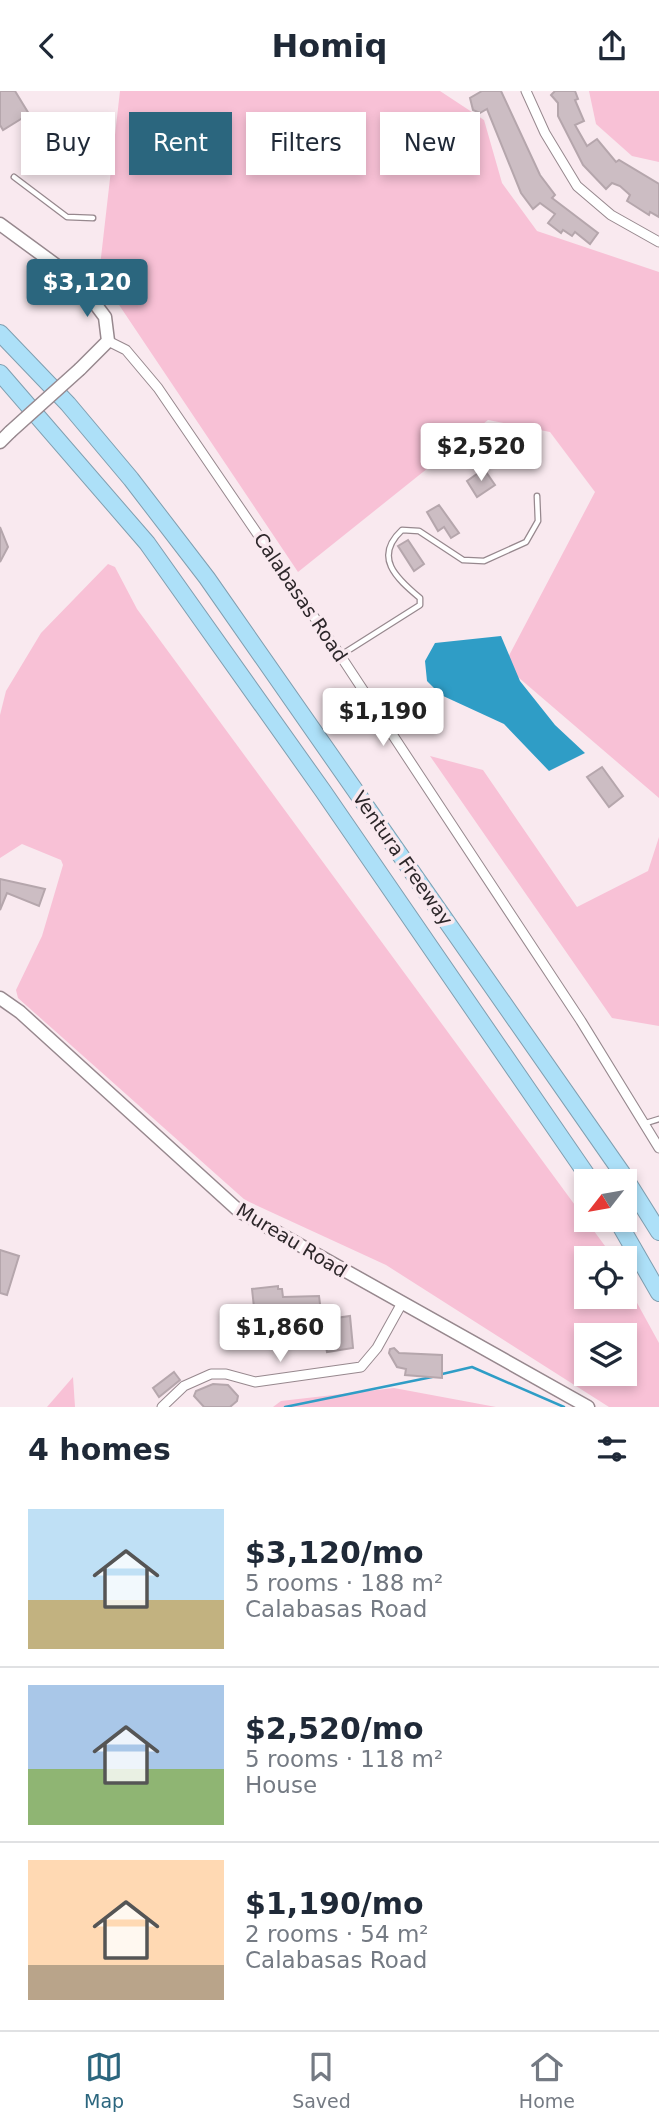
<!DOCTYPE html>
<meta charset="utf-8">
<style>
:root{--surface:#fff;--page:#f2f2f3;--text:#1f2937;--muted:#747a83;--line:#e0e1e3;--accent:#2b667e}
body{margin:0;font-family:"DejaVu Sans",sans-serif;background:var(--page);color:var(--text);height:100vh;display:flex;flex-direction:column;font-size:26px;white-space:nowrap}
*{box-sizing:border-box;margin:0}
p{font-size:23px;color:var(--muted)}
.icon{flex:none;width:38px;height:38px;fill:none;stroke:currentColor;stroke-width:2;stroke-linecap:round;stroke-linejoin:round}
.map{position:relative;height:1316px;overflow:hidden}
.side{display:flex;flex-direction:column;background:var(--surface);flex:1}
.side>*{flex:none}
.guide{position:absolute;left:21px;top:21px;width:618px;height:63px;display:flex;gap:14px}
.needle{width:46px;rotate:239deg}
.tools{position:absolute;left:574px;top:1078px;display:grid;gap:14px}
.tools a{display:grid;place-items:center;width:63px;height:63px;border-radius:0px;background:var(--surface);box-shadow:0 4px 10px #0003;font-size:35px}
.price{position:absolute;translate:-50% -60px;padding:0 16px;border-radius:7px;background:#fff;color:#222;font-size:23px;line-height:46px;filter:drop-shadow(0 2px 4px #0008)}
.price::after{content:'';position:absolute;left:50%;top:42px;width:21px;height:16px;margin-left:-10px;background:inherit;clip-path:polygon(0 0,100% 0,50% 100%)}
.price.selected{background:var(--accent);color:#fff}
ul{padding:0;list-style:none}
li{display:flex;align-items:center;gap:21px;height:175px;padding:0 28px}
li+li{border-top:2px solid var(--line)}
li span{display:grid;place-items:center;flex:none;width:196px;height:140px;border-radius:0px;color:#555}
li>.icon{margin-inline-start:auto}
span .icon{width:84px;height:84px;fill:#fffc;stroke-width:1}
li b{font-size:30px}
h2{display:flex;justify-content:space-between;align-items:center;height:84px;padding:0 28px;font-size:30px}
.tag{padding:0 24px;border-radius:0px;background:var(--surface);box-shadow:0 4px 10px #0003;font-size:24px;line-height:63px}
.tag.selected{background:var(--accent);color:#fff}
header{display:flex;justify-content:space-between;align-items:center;height:91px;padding:0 28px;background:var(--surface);font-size:32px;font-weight:800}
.tab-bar{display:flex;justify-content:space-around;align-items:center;height:98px;border-top:2px solid var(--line);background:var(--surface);font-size:19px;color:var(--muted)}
.tab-bar a{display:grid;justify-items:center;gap:4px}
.tab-bar .selected{color:var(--accent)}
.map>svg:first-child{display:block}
.green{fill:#f8c1d6;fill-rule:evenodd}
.water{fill:#2f9dc6}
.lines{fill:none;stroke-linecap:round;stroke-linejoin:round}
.stream{stroke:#2f9dc6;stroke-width:2.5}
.building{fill:#ccbdc3;stroke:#b5a6ac;stroke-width:2}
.service-casing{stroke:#97888e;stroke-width:7}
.minor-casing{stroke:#97888e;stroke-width:11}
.secondary-casing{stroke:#97888e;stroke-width:15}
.motorway-casing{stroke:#809fb0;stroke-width:18}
.service{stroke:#fff;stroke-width:4.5}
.minor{stroke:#fff;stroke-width:9}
.secondary{stroke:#fff;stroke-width:12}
.motorway{stroke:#ade0f8;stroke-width:16}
.secondary-bridge-casing{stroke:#97888e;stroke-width:15;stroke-linecap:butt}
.secondary-bridge{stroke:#fff;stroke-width:12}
.labels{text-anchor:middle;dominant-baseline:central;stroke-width:7;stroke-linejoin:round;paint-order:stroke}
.street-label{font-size:19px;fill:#2d272a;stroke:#f9e9ef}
</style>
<header><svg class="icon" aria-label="back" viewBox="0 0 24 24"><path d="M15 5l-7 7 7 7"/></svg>Homiq<svg class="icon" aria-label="share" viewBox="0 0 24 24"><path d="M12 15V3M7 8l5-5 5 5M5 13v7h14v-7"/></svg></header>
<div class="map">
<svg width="659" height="1316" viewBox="0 0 659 1316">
<rect width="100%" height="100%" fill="#f9e9ef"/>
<g class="green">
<polygon points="120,0 440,0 484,29 502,92 537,140 659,181 659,707 504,574 595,401 550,341 488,329 298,481 99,184"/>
<polygon points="589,0 659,0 659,71 632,65 596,33"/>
<path d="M108,473L115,476L137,518L605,1155L612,1167H586V1206H625V1190L659,1252V1316H609L386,1174L245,1109L18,907L16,899L42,845L63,774L61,769L22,753L0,767V624L6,600L41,542ZM586,1244H625V1283H586Z"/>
<polygon points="430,665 483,679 577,816 648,780 659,746 659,935 612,927"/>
<polygon points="73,1286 75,1316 47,1316"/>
<polygon points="394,1297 496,1316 273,1316 281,1310"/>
</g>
<polygon class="water" points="501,545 520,590 555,634 585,662 549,680 504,633 441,604 427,590 425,570 435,552"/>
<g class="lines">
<g class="stream">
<polyline points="438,1284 472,1276 564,1316"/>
<polyline points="285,1316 432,1286"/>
</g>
</g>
<g class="building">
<polygon points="0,0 15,0 29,23 3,39 0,34"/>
<polygon points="482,0 501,0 540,84 555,104 552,107 598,142 590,153 575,141 572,145 563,139 561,142 548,132 555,123 540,112 533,118 521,102 487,18 480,22 473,19 470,7"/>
<polygon points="575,0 578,8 575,9 584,30 575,34 587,55 597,48 616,71 619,69 659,93 659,126 650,121 649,124 627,110 630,104 620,95 612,92 606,98 583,74 558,25 558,12 551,4 555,0"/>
<polygon points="484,378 495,394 477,406 467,390"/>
<polygon points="439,414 459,442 451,447 444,436 438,440 427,421"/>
<polygon points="0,436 8,456 0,471"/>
<polygon points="408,449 424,473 414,480 398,455"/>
<polygon points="602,676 623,705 609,716 587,686"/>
<polygon points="0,788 45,798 39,815 7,802 0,819"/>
<polygon points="0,1159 19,1165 7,1204 0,1202"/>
<polygon points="278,1195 278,1198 282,1198 283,1206 319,1205 322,1229 350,1225 353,1257 327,1261 322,1232 290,1236 289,1225 255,1226 252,1198"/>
<polygon points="394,1257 399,1262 442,1264 442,1287 405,1284 406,1278 397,1276 389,1262 390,1258"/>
<polygon points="174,1281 180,1289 159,1306 153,1297"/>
<polygon points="213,1293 228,1294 238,1305 237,1310 230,1316 204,1316 194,1305 196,1300"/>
</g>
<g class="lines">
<defs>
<g id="service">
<polyline points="14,86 67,126 93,127"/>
<path d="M341,564L420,514V507C396,487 373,466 402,439L419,440L463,469L484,470L526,451L538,430L537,405"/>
<polyline points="646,1032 659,1028"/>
</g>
<g id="minor">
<polyline points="526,0 545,42 577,95 611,124 659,151"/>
<polyline points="108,250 126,259 158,297 340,564 581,930 659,1057"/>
<polyline points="162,1316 184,1295 211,1283 226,1283 255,1291 361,1276 377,1257 402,1212"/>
</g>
<g id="secondary">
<polyline points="0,133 60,177 90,206 105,226 108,250 80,278"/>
<polyline points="0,351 10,341"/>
<polyline points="0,907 20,921 239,1120 588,1316"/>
</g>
<g id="motorway">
<polyline points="0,242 68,313 131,388 207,487 622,1082 659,1141"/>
<polyline points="0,282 147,452 323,700 591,1090"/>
<polyline points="617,1129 659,1202"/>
</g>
</defs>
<use href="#service" class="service-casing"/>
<use href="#minor" class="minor-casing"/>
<use href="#secondary" class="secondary-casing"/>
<use href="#motorway" class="motorway-casing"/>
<use href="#service" class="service"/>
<use href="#minor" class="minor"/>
<use href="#secondary" class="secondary"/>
<use href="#motorway" class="motorway"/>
<defs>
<polyline id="secondary-bridge" points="10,341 80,278"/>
</defs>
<use href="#secondary-bridge" class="secondary-bridge-casing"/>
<use href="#secondary-bridge" class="secondary-bridge"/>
</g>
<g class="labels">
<g class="street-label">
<text transform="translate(301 506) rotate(56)">Calabasas Road</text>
<text transform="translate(403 767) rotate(55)">Ventura Freeway</text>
<text transform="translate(292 1149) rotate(31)">Mureau Road</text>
</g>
</g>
</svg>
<div class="tools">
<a><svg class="needle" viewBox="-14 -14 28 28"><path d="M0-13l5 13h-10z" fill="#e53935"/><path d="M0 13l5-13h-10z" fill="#747a83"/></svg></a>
<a><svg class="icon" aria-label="locate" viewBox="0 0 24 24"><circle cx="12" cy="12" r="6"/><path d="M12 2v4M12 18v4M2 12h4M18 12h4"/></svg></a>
<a><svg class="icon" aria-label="layers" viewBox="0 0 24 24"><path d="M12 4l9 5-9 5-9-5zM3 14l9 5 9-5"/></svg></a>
</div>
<b class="price selected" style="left:87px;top:228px">$3,120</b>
<b class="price" style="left:481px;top:392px">$2,520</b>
<b class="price" style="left:383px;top:657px">$1,190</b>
<b class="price" style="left:280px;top:1273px">$1,860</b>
<div class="guide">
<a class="tag">Buy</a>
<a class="tag selected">Rent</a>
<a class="tag">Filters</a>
<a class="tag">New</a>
</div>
</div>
<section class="side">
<h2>4 homes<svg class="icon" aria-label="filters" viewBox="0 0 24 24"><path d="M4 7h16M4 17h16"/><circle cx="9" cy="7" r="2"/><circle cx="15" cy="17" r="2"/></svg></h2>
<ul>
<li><span style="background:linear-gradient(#bfe0f5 65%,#c2b280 0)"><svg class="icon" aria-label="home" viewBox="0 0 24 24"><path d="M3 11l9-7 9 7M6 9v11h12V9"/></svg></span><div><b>$3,120/mo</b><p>5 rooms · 188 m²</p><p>Calabasas Road</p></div></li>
<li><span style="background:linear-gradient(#a9c7e8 60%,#8fb573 0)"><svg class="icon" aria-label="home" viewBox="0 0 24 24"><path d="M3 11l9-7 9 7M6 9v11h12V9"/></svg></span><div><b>$2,520/mo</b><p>5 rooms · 118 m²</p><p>House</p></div></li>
<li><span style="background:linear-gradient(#ffd9b3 75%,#b9a48a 0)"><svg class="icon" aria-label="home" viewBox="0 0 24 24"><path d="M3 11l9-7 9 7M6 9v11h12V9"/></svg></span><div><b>$1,190/mo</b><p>2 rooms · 54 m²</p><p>Calabasas Road</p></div></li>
</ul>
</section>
<nav class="tab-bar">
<a class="selected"><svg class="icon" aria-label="map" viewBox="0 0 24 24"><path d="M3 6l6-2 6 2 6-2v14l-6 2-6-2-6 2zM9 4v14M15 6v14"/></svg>Map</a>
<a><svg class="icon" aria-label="saved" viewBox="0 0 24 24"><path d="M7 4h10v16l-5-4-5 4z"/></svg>Saved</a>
<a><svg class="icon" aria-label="home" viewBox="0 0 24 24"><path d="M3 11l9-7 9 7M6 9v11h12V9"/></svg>Home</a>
</nav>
